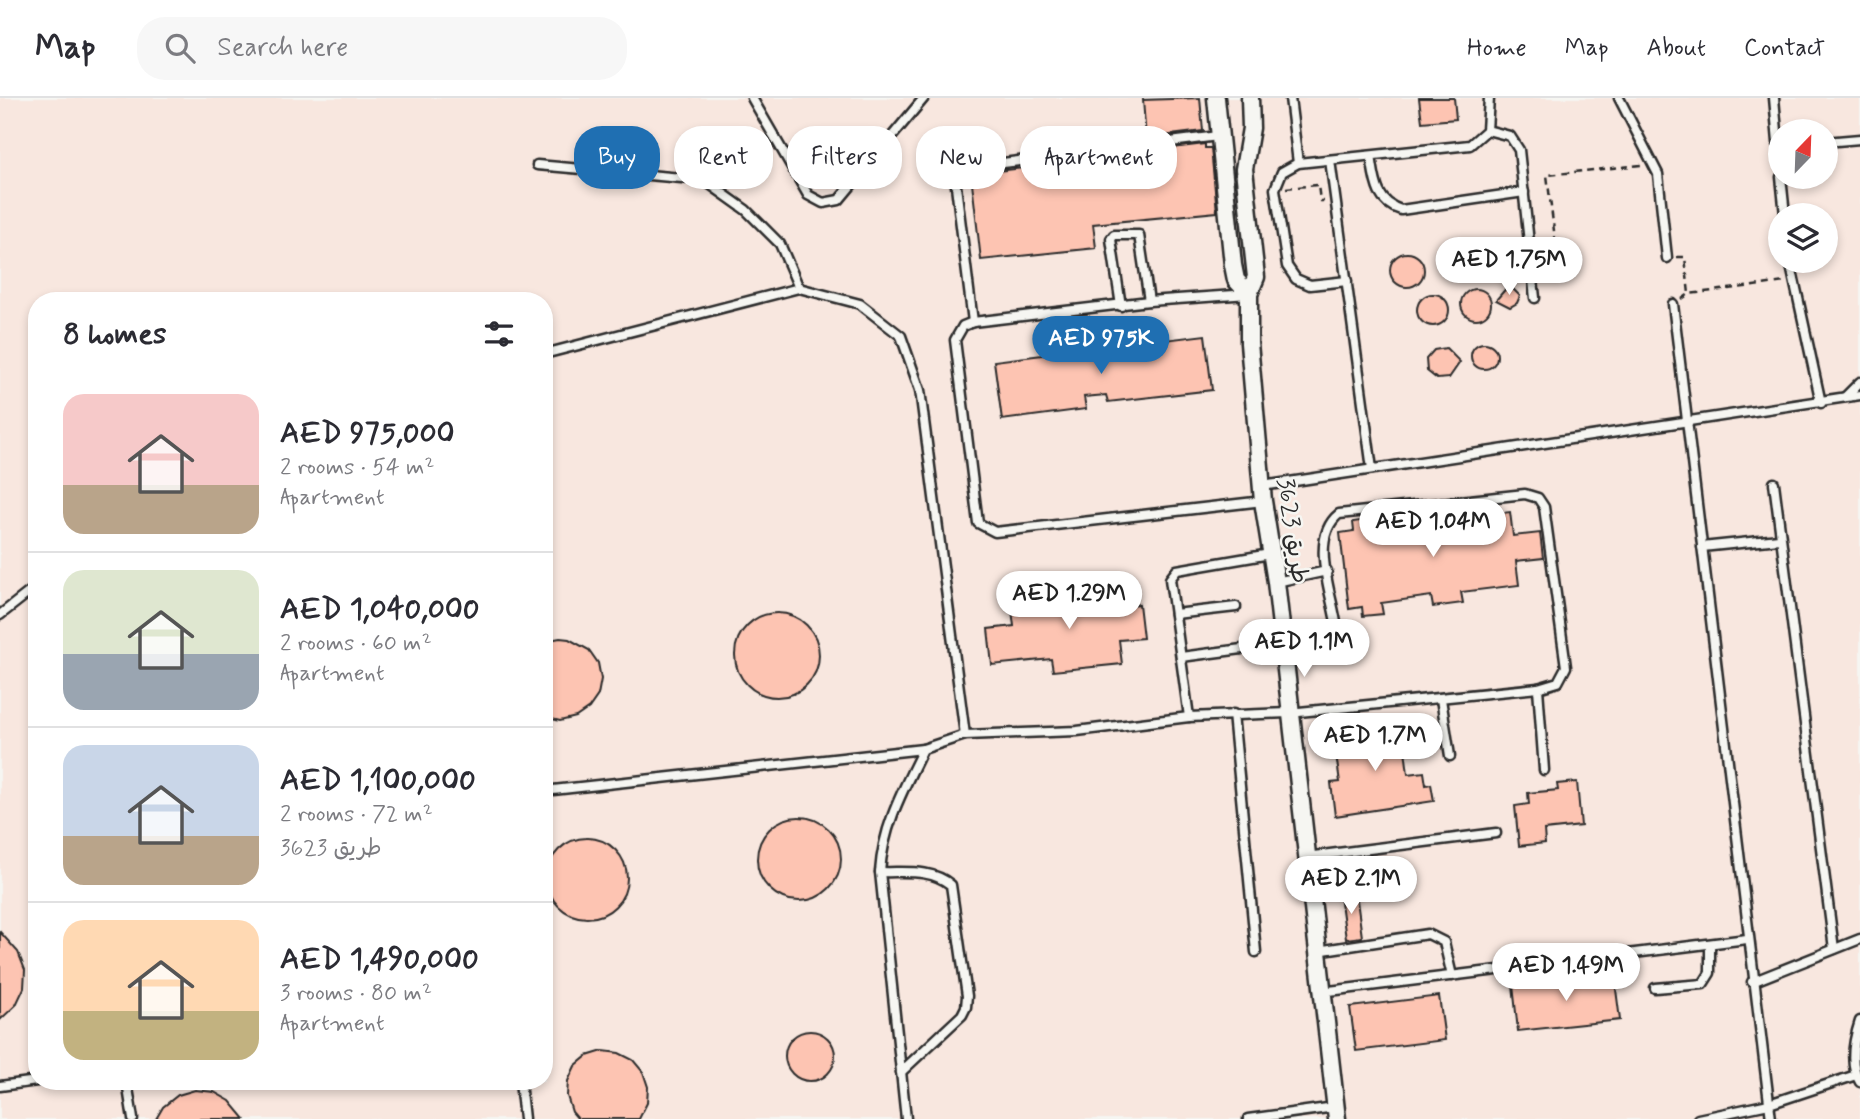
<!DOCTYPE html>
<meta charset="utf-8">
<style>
:root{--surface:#fff;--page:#f7f7f7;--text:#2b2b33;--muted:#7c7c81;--line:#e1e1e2;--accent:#1f6fb2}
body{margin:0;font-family:Mynerve,"Playpen Sans Arabic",sans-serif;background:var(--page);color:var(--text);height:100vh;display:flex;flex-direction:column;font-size:26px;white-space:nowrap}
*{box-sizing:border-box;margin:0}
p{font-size:23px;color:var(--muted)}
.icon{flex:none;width:38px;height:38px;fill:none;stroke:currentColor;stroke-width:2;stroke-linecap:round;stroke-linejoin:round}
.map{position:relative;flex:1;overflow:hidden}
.details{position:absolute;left:28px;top:194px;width:525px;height:798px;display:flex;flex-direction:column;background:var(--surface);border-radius:28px;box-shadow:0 4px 10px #0003}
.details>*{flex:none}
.guide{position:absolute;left:574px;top:28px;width:665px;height:63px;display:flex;gap:14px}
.needle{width:46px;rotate:23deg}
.fabs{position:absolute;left:1768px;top:21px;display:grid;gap:14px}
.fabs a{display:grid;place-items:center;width:70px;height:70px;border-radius:50%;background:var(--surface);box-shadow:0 4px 10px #0003;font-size:35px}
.price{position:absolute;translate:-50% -60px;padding:0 16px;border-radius:24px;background:#fff;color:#222;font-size:23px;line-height:46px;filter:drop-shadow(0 2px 4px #0008)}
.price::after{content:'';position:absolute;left:50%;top:42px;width:21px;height:16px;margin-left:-10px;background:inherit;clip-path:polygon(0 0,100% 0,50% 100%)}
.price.current{background:var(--accent);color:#fff}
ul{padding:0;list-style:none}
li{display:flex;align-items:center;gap:21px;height:175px;padding:0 35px}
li+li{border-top:2px solid var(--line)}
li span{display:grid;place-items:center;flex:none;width:196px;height:140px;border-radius:21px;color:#555}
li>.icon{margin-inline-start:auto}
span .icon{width:84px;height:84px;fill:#fffc;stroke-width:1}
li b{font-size:30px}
h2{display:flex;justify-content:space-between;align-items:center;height:84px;padding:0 35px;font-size:30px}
.pill{padding:0 24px;border-radius:28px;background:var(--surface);box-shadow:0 4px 10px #0003;font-size:24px;line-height:63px}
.pill.current{background:var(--accent);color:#fff}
header{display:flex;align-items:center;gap:42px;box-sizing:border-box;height:98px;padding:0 35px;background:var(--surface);border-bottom:2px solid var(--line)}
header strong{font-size:33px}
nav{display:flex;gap:38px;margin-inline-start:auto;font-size:24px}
.search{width:490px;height:63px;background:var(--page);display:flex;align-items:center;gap:18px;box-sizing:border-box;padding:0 24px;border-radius:28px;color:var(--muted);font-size:26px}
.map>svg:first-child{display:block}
.built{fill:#f8e7df;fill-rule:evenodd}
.building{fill:#fdc4b2;stroke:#2b2b2b;stroke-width:2}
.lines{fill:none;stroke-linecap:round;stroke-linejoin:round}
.lane-casing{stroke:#2b2b2b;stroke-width:13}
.street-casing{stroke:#2b2b2b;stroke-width:21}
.path{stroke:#2b2b2b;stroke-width:2.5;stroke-dasharray:7 5;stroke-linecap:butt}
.lane{stroke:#f6f6f2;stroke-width:8}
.street{stroke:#f6f6f2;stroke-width:16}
.labels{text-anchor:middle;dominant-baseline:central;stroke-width:5;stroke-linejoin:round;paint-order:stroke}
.street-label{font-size:24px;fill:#2b2b2b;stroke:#f6f6f2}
</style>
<header>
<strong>Map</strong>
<div class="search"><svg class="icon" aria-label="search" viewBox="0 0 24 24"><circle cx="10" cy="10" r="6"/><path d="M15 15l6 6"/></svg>Search here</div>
<nav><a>Home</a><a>Map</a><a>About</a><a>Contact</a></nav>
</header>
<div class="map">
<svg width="1860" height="1021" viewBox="0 0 1860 1021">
<rect width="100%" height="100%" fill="#f6f6f2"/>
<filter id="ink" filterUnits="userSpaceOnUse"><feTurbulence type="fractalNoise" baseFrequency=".0143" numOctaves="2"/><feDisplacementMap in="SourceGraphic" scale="14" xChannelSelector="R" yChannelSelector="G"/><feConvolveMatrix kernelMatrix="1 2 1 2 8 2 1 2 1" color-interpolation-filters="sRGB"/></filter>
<g filter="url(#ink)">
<path class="built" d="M0,0H1860V1021H0ZM1780,33H1825V79H1780ZM1780,117H1825V163H1780ZM37,203H544V984H37Z"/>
<g class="building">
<polygon points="1200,0 1203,33 1146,40 1143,2"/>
<polygon points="1419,0 1454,0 1456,21 1422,24"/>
<polygon points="1205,46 1205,50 1211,50 1217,114 1093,126 1096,150 981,162 971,76 1148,56 1148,53"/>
<circle cx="1472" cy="166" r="14"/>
<polygon points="1503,153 1511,154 1515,160 1513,168 1507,174 1492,163"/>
<circle cx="1407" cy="172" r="17"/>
<polygon points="1509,187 1520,198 1517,205 1510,209 1496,202"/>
<circle cx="1476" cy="206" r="15"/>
<circle cx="1433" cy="212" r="16"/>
<polygon points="1205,237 1212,292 1108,304 1106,297 1084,299 1086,311 1002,322 994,263"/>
<circle cx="1484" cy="258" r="13"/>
<polygon points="1446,250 1460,264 1449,280 1437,281 1427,273 1426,261 1434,252"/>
<polygon points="1455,411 1456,421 1510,414 1513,438 1540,435 1543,460 1516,463 1519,487 1461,494 1463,505 1433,509 1431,498 1381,505 1383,516 1363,518 1362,509 1349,511 1340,435 1354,433 1353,424 1367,422 1369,431 1425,424 1424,415"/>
<polygon points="1115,488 1117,509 1139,506 1143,540 1119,542 1122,566 1053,573 1051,561 992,567 988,531 1014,528 1012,512 1047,508 1045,495"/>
<circle cx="777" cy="557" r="42"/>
<polygon points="560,540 569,541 589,552 598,565 601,581 598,597 589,610 576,619 560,623 544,619 544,543"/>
<polygon points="1402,627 1408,676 1424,674 1426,687 1431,686 1434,703 1335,718 1331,685 1340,684 1333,636"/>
<polygon points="1577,684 1581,728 1544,732 1545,745 1519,748 1515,708 1529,706 1528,695 1558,692 1557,686"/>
<circle cx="799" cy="761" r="42"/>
<circle cx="587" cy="780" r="40"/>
<polygon points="1356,795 1362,839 1346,841 1340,797"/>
<polygon points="0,834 18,854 25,872 24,890 16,907 0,922"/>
<polygon points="1614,876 1620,922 1518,933 1513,887"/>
<polygon points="1439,898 1445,942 1356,953 1350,909"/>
<circle cx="810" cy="958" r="25"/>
<polygon points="603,953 619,955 633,962 643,974 648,989 647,1005 639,1021 578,1021 572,1014 567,998 568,983 575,968 587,958"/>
<polygon points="195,992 214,994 230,1003 245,1021 156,1021 163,1009 178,997"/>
</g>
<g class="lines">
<defs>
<g id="lane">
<polyline points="752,0 808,97 823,105 839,102 924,0"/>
<polyline points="1290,0 1298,65"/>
<polyline points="1619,0 1658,76 1667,160"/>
<polyline points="1774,0 1780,66"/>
<polyline points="1487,32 1510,38 1519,52 1535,200"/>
<polyline points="1825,44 1860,41"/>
<path d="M1371,58C1375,81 1375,104 1401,112L1524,94"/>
<polyline points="1330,62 1372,371"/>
<polyline points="537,67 704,82 746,112 780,146 799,190"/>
<polyline points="1781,79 1785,117"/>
<polyline points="1790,163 1821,305"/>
<polyline points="1347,183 1310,187 1296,181 1287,168 1275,91 1282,74 1298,65 1470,47 1487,32 1489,0"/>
<polyline points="1249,196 1149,203 973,224 963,228 955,242 978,425 995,434 1263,403"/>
<polyline points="1673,206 1771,1021"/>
<polyline points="1121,208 1111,141 1114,137 1139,137 1149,203"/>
<polyline points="973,224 955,80 963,70 1218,38"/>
<polyline points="544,256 799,190 860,206 901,238 920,292 965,637"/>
<polyline points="1845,299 1860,284"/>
<polyline points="1774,385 1834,851"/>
<polyline points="1262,388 1860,297"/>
<polyline points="1702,449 1779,441"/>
<polyline points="1276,484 1327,473"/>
<polyline points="1175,516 1236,509"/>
<polyline points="0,517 37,488"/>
<path d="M1337,531C1333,497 1308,441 1339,416L1525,396L1538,400L1544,409L1566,569L1558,584L1538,590"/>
<polyline points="1181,559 1242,551"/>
<polyline points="1441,601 1450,658"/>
<polyline points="1233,616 1256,854"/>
<polyline points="1189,619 1170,481 1177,472 1270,456"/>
<polyline points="544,693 923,651"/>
<polyline points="1306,759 1496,735"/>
<path d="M880,774C904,775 931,770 951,787L967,898L966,909L962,917L901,974"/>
<polyline points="1317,853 1428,836 1444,844 1452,878"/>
<polyline points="1752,884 1860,841"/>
<polyline points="1655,890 1703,886 1710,875 1710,846"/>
<polyline points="1321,894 1747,841"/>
<path d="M1860,923C1854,941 1849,967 1860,984"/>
<polyline points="127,984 133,1021"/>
<polyline points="520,984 524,1021"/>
<polyline points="0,988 37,983"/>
<path d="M906,1021L880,774C883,728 903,692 923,651L965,637L1077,633L1189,619L1289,615L1538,590L1544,672"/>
<polyline points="1248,1021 1335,1009"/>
<polyline points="1698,1021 1769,1006 1856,977"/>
</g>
<g id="street">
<polyline points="1216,0 1233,167 1236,182 1249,196"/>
<polyline points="1250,0 1251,30 1244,71 1256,179 1249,196 1249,245 1263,403 1276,484 1337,1021"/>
</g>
</defs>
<use href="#lane" class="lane-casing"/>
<use href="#street" class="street-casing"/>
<g class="path">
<polyline points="1286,90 1318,87 1320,103 1324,103"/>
<polyline points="1539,143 1555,141 1547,77 1641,67"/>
<polyline points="1677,159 1685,159 1689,196"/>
<polyline points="1682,201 1689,196 1785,184"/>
</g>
<use href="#lane" class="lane"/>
<use href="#street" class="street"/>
</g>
</g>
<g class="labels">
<g class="street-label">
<text transform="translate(1292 433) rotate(82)">طريق 3623</text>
</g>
</g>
</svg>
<div class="fabs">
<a><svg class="needle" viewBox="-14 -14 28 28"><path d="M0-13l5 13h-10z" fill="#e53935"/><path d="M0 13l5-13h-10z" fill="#7c7c81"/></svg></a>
<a><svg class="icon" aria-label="layers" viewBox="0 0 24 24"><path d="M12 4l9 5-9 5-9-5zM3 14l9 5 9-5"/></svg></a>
</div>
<b class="price" style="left:1509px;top:199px">AED 1.75M</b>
<b class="price current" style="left:1101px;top:278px">AED 975K</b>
<b class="price" style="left:1433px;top:461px">AED 1.04M</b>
<b class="price" style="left:1069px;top:533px">AED 1.29M</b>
<b class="price" style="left:1304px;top:581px">AED 1.1M</b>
<b class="price" style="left:1375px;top:675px">AED 1.7M</b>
<b class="price" style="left:1351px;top:818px">AED 2.1M</b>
<b class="price" style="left:1566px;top:905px">AED 1.49M</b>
<div class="guide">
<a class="pill current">Buy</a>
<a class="pill">Rent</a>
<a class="pill">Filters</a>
<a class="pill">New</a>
<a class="pill">Apartment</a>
</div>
<section class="details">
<h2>8 homes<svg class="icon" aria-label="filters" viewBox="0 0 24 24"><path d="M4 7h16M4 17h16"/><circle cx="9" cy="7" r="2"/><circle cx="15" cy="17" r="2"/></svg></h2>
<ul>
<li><span style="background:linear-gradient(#f6c9c9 65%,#b9a48a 0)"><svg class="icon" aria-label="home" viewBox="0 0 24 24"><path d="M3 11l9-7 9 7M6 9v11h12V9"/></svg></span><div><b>AED 975,000</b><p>2 rooms · 54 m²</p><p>Apartment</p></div></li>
<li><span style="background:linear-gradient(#dfe7d0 60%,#9aa5b1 0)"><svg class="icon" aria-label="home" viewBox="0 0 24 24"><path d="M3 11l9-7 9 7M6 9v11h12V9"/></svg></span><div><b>AED 1,040,000</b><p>2 rooms · 60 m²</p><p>Apartment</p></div></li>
<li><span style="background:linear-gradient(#c9d6e8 65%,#b9a48a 0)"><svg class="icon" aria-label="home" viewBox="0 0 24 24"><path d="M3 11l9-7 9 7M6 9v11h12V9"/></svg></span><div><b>AED 1,100,000</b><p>2 rooms · 72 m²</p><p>طريق 3623</p></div></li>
<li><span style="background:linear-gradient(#ffd9b3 65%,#c2b280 0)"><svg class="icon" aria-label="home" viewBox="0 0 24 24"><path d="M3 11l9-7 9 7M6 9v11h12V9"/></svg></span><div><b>AED 1,490,000</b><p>3 rooms · 80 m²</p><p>Apartment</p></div></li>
</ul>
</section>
</div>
